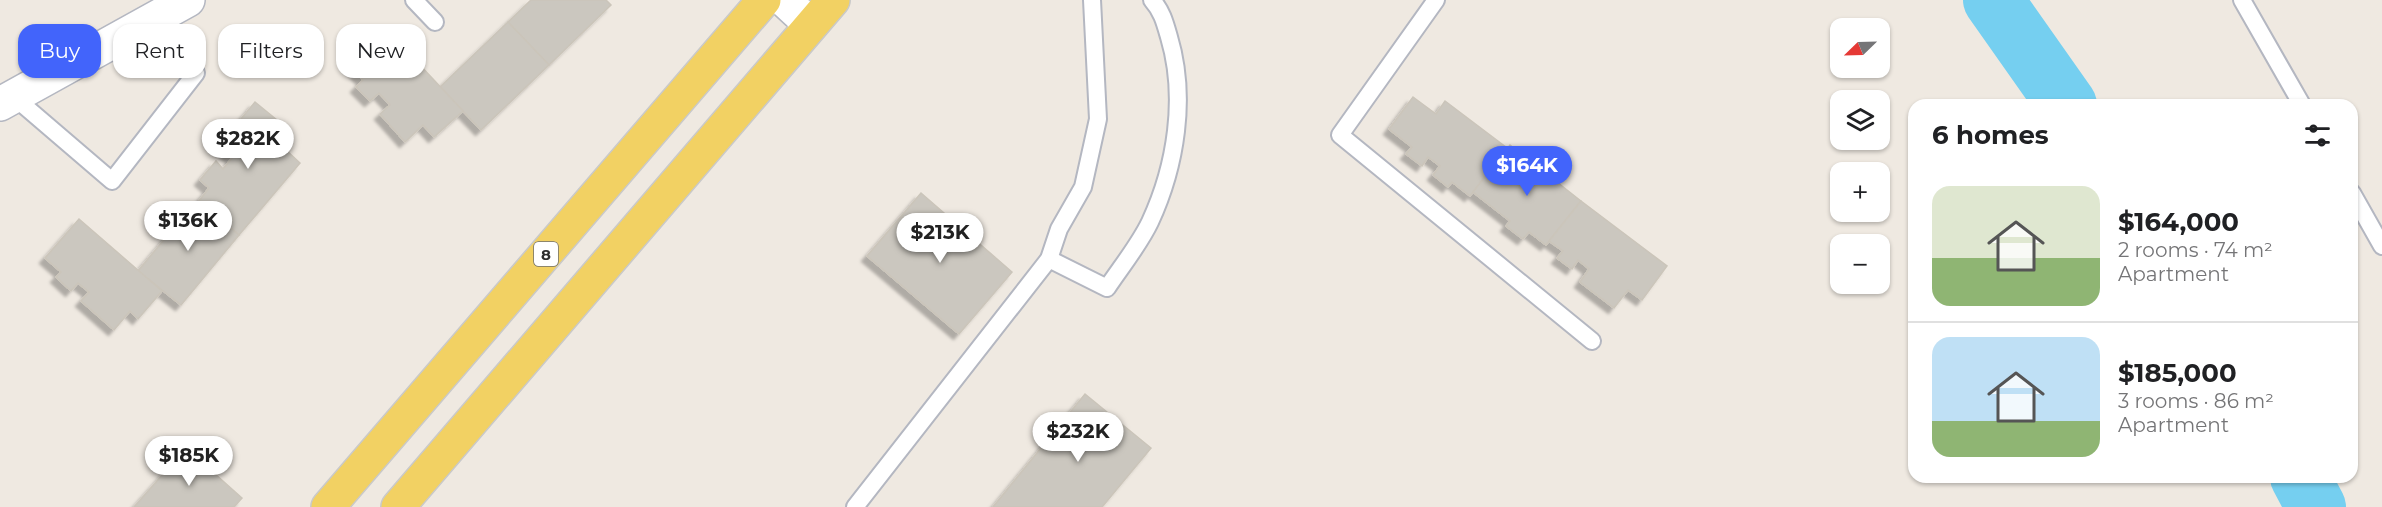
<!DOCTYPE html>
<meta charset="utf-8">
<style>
:root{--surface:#fff;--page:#f2f2f2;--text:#202124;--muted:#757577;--line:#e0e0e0;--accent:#4264fb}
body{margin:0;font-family:Montserrat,sans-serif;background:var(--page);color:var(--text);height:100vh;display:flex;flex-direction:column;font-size:22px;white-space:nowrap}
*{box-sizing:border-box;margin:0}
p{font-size:20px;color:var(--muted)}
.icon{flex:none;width:33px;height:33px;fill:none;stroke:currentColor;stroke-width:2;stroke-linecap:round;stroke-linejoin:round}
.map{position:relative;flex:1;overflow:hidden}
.side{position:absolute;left:1908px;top:99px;width:450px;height:384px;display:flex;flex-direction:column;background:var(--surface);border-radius:18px;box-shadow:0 2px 4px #0004}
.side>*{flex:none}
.guide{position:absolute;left:18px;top:24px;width:570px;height:54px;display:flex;gap:12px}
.needle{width:39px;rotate:247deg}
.buttons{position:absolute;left:1830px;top:18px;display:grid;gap:12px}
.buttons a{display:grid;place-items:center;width:60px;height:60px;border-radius:12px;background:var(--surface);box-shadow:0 2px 4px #0004;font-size:30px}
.price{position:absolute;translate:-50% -51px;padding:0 14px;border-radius:21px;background:#fff;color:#222;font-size:20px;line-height:39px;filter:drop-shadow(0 2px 3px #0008)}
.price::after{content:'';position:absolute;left:50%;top:36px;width:18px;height:14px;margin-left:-9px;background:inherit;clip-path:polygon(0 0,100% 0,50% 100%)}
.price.current{background:var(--accent);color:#fff}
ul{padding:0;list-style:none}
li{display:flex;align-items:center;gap:18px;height:150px;padding:0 24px}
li+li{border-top:2px solid var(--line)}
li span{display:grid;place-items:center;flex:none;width:168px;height:120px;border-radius:18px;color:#555}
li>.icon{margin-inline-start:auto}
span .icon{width:72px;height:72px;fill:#fffc;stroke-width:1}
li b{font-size:26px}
h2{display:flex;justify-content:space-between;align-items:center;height:72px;padding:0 24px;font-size:26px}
.chip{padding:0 21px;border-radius:18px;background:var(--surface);box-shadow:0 2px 4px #0004;font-size:21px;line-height:54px}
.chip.current{background:var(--accent);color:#fff}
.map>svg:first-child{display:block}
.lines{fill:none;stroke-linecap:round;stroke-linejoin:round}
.river{stroke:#75cff0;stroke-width:60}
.building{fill:#cbc7bf;stroke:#cbc5ba;stroke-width:1.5;filter:url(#shadow)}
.lane-casing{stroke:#b4b7c1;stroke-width:20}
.street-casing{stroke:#b4b7c1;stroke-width:36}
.primary-casing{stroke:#c9c9c9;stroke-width:36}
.lane{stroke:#fff;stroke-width:16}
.street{stroke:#fff;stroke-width:33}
.primary{stroke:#f2d163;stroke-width:33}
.labels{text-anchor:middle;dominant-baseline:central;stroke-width:6;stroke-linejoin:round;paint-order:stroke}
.shield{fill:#fff;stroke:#6d6d6d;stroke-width:1.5}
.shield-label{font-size:15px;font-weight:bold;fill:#2e2e2e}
</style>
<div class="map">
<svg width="2382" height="507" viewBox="0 0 2382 507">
<defs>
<filter id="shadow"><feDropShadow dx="-5.5" dy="5.5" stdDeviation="1.5" flood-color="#0004"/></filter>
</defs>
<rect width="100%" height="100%" fill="#efe9e1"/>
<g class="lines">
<g class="river">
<polyline points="1993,0 2067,105"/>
<polyline points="2300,477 2316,507"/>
</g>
</g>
<g class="building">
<polygon points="531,0 606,0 611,5 549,65 508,22"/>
<polygon points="508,22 549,65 481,130 440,87"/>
<polygon points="387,30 463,111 434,137 423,125 405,142 380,114 390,105 379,93 370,101 356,87 363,80 349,66"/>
<polygon points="1413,97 1436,114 1445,101 1507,148 1470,196 1452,182 1448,187 1433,175 1440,166 1428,157 1422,166 1406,154 1412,147 1389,129"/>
<polygon points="255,102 282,124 272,137 300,163 239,235 199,201 209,188 200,180 216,161 223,169 232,158 218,147"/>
<polygon points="1510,145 1581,201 1546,245 1529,232 1523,239 1506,226 1510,221 1473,192"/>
<polygon points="921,193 1012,272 959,334 867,256"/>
<polygon points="199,201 239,235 181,305 138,271 172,230 166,225 180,208 188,215"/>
<polygon points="1581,201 1667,266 1642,300 1628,290 1614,308 1580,282 1589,269 1578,260 1572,269 1557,258 1563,251 1549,241"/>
<polygon points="79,219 162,291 138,319 130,311 114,330 81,301 89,292 78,283 71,291 56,277 61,272 45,258"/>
<polygon points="1085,394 1151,448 1102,507 993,507"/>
<polygon points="186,448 242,498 234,507 134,507"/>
</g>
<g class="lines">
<defs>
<g id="lane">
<polyline points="414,0 435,22"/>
<polyline points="1436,0 1340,135 1592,341"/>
<polyline points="2242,0 2302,105"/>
<polyline points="14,97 112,181 196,73"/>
<polyline points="2352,193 2382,246"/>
<path d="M1049,259L1107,288C1121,267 1139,245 1150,222C1176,166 1187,97 1169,37C1165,23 1162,11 1152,0"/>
<polyline points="855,507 1049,259 1059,229 1083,187 1098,119 1092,0"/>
</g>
<g id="street">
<polyline points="784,0 811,25"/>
<polyline points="0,104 188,0"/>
</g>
<g id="primary">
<polyline points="328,507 764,0"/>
<polyline points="398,507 833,0"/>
</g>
</defs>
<use href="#lane" class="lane-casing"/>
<use href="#street" class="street-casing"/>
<use href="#primary" class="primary-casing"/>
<use href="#lane" class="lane"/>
<use href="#street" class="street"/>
<use href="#primary" class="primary"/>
</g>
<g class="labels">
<rect class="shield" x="534" y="242" width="24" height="24" rx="4.5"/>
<g class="shield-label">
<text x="546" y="254">8</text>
</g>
</g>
</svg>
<div class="buttons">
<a><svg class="needle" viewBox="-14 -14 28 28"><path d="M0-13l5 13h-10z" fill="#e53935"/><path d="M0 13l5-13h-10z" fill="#757577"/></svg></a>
<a><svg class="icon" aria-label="layers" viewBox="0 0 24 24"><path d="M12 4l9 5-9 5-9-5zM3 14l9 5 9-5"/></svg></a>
<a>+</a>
<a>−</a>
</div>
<b class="price" style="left:248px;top:170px">$282K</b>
<b class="price current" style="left:1527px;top:197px">$164K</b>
<b class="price" style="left:188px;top:252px">$136K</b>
<b class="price" style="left:940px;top:264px">$213K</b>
<b class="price" style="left:1078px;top:463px">$232K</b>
<b class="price" style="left:189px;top:487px">$185K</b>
<div class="guide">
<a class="chip current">Buy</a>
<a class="chip">Rent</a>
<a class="chip">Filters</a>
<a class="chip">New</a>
</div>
<section class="side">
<h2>6 homes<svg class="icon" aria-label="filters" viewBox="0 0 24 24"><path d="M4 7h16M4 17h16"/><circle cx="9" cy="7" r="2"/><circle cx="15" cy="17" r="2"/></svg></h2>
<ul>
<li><span style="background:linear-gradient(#dfe7d0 60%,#8fb573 0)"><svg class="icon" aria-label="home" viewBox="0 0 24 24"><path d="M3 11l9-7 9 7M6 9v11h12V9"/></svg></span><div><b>$164,000</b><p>2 rooms · 74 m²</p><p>Apartment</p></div></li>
<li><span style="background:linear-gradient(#bfe0f5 70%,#8fb573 0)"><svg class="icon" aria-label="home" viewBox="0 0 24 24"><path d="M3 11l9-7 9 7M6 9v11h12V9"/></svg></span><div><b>$185,000</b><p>3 rooms · 86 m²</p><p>Apartment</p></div></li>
</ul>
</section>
</div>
